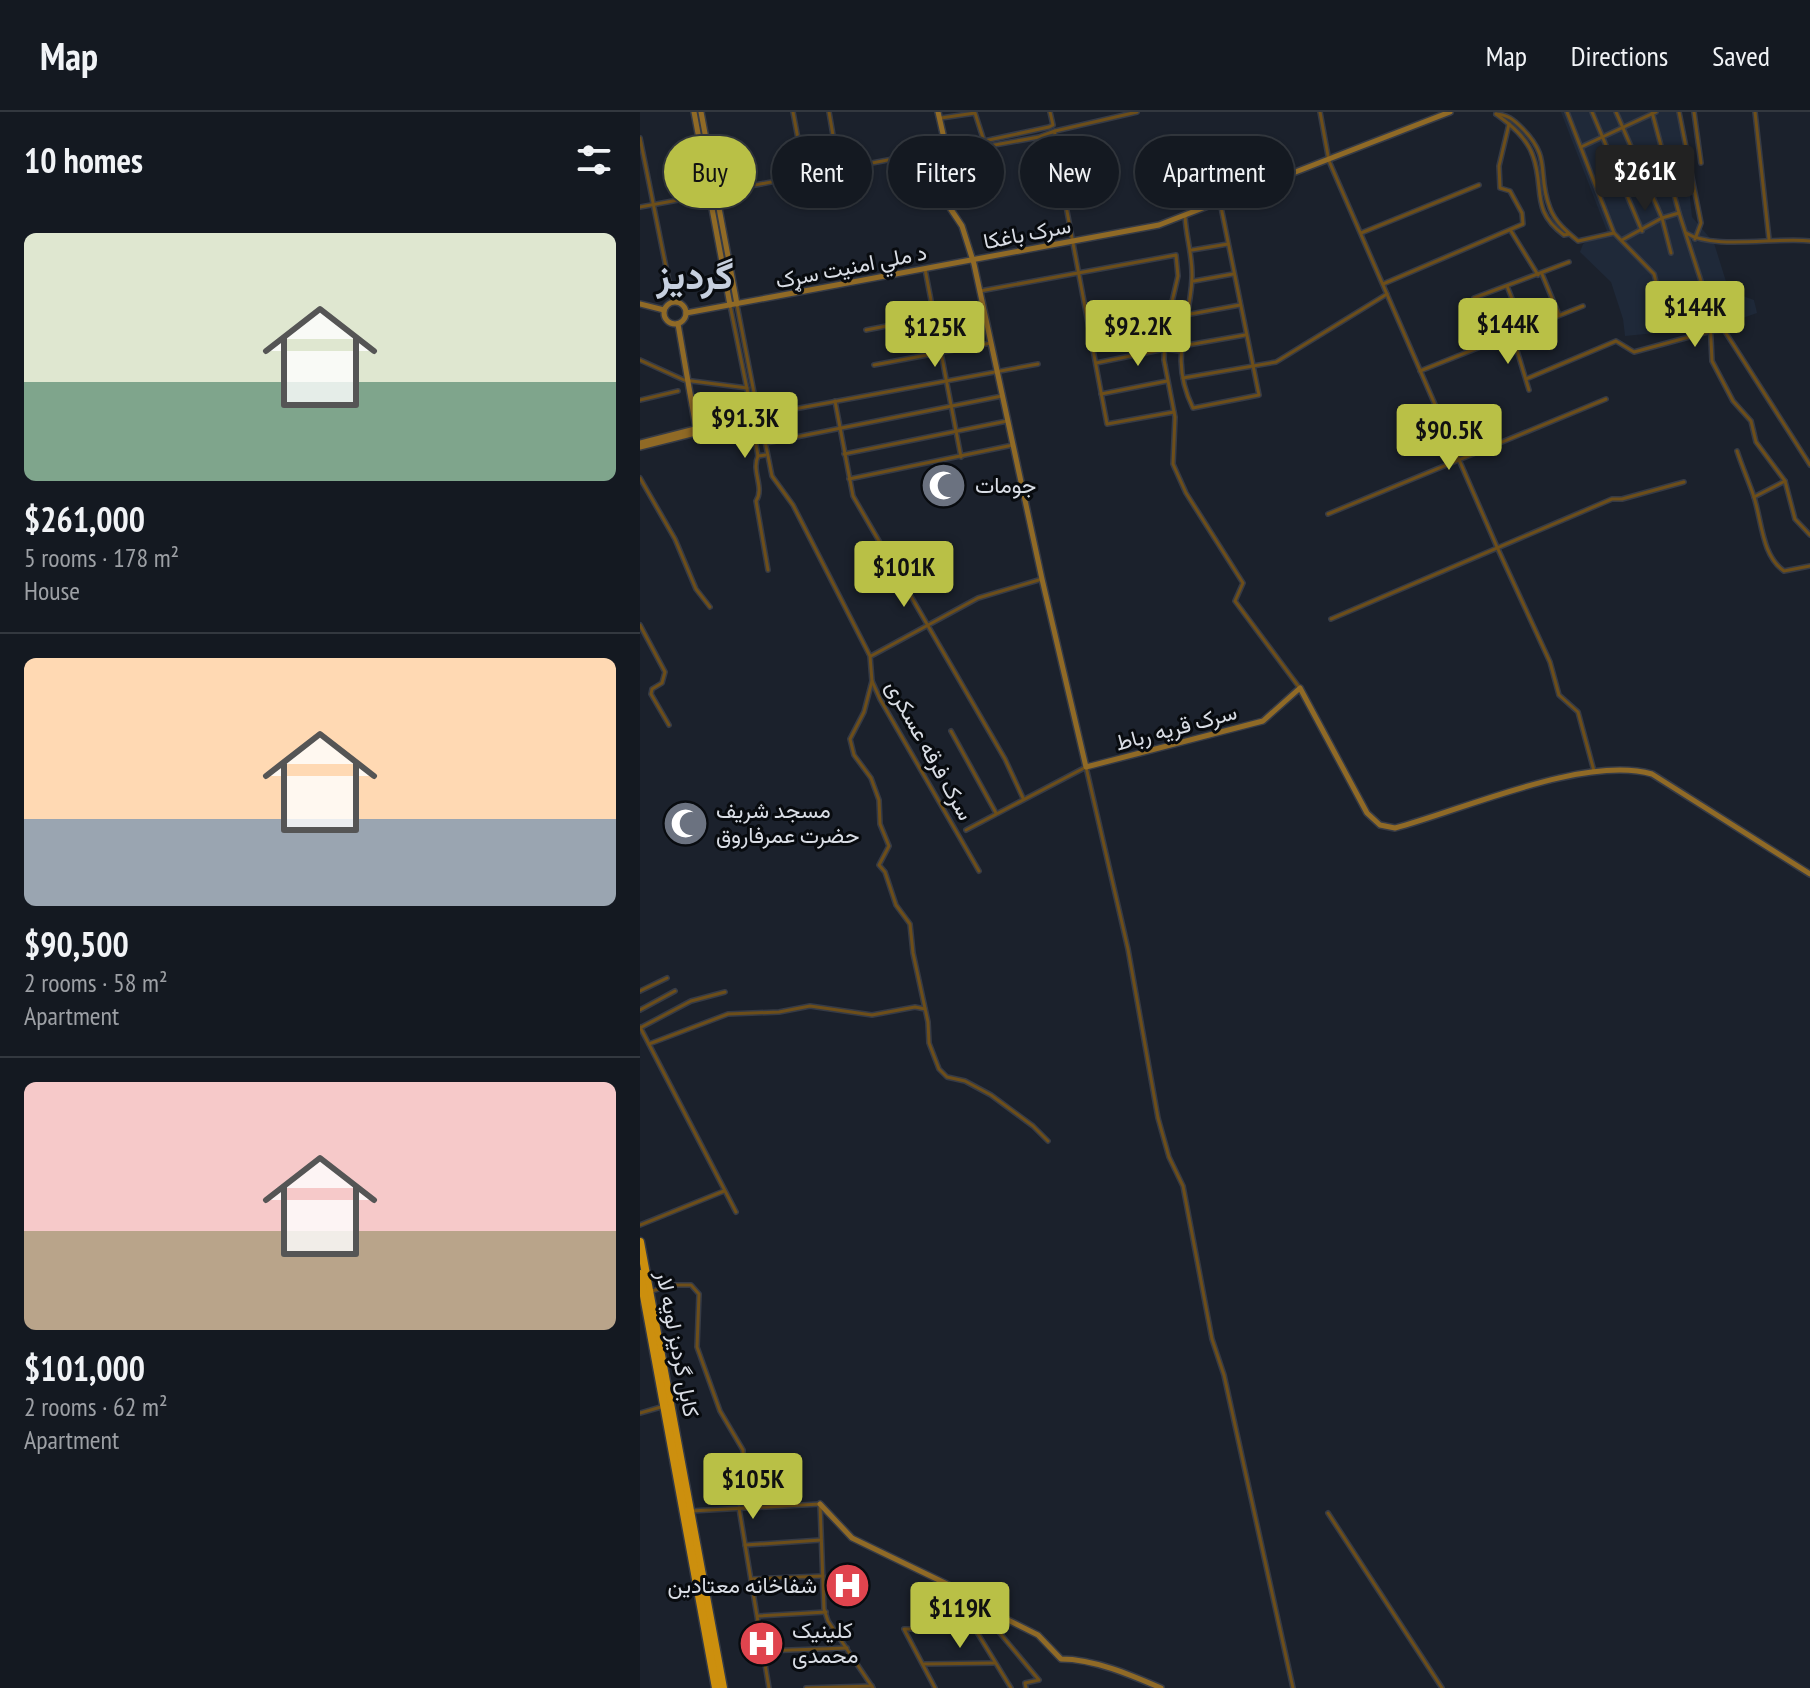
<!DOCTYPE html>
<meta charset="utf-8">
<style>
:root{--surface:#141921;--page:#21262e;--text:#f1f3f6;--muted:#9da0a5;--line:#33383f;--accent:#b9c046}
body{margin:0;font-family:"PT Sans Narrow",Vazirmatn,sans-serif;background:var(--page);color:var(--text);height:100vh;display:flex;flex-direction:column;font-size:30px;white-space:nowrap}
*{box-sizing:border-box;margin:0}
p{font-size:26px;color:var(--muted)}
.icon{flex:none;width:44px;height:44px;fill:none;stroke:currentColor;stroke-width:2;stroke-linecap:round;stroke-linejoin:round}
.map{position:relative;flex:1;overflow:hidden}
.details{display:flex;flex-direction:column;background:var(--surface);width:640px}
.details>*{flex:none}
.top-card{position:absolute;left:24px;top:24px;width:760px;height:72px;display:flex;gap:16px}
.price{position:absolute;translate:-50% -68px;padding:0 18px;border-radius:8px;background:var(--accent);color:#111;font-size:26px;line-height:52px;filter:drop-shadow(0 2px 4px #0008)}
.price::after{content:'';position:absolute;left:50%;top:48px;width:24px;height:18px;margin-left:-12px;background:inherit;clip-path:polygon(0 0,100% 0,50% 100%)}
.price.selected{background:#222;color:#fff}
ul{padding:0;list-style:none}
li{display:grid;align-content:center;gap:16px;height:424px;padding:0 24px}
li+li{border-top:2px solid var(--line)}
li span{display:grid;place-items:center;height:248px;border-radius:12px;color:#555}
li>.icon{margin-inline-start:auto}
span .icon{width:144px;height:144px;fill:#fffc;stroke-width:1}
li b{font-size:34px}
h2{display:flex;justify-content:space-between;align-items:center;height:96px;padding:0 24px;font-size:34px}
.pill{padding:0 28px;border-radius:36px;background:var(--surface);box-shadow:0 2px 6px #0004,0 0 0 2px var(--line);font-size:28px;line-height:72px}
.pill.selected{background:var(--accent);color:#111}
header{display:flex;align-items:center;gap:48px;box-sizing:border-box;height:112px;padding:0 40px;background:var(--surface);border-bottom:2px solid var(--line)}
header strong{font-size:38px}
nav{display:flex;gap:44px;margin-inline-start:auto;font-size:28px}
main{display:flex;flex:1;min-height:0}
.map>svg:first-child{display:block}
.built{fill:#1f2939}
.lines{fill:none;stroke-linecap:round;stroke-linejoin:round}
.street-casing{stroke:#363b46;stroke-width:6}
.secondary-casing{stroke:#363b46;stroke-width:8}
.highway-casing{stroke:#363b46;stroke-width:11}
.street{stroke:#6d4e19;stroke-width:3}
.secondary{stroke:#906a26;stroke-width:5}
.highway{stroke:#cc8f0e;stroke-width:8}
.labels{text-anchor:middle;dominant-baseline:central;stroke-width:6;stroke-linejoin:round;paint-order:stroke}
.street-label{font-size:22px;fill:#d9dde5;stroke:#080b0f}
.poi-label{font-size:22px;fill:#d9dde5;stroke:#080b0f;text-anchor:start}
.town-label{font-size:38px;font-weight:bold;fill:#c6cfde;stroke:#080b0f}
</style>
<header>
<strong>Map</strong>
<nav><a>Map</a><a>Directions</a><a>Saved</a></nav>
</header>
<main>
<section class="details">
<h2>10 homes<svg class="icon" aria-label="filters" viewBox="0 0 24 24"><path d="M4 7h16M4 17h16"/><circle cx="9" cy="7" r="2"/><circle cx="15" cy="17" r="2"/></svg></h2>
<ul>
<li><span style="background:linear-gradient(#dfe7d0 60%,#7fa58c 0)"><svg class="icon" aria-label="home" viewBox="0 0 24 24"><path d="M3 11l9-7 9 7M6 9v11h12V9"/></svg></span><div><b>$261,000</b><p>5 rooms · 178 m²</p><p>House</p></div></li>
<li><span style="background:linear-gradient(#ffd9b3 65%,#9aa5b1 0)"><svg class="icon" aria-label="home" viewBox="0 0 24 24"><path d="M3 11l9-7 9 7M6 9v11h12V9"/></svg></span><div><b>$90,500</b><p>2 rooms · 58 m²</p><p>Apartment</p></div></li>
<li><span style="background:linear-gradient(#f6c9c9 60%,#b9a48a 0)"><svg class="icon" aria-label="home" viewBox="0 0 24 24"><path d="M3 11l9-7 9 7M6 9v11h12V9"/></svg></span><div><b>$101,000</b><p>2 rooms · 62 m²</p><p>Apartment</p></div></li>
</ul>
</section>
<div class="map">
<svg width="1170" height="1576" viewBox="0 0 1170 1576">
<rect width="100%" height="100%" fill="#1b212c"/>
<polygon class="built" points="921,0 1041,0 1052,105 1074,131 1089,179 1114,188 1117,201 1077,215 985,224 983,207 971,170 940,140 943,132 967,119"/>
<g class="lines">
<defs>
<g id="street">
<polyline points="153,0 165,64"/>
<polyline points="189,0 199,58"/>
<polyline points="497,0 415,19 414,30 467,312 534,300"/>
<polyline points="680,0 689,49 857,435 910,550 919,583 938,600 954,659"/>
<polyline points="927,0 974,121 1014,162 1022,193"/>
<polyline points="952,0 1002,119"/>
<polyline points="976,0 1022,106 1031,141"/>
<polyline points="1012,0 1039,101 1062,172 1070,206 1072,249 1093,289 1111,309 1116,330 1145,369 1155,407 1170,423"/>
<polyline points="1039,0 1061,111 1055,127"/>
<polyline points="1054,0 1061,51"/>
<polyline points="1115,0 1129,127"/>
<path d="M856,2C868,3 873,7 882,16C913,47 896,61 910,96C915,110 927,120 938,129L974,121"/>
<path d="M856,2C871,13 887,26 893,44C905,77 890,98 924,123L929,122"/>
<polyline points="301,6 335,1 344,29 409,15 413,13 410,0"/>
<polyline points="0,26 33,190"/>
<polyline points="941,35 1016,0"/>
<polyline points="310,41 399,25 415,19"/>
<polyline points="78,80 306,37"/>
<polyline points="0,95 71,82"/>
<path d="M545,104C546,125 553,145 552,166C550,215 528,245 553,296L619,283L580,90"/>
<polyline points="871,119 898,163"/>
<polyline points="721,121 839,73"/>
<path d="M1046,121C1073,138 1136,125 1170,129"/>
<polyline points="982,128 1022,106 1039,101"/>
<polyline points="552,138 588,132"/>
<polyline points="285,157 321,345"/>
<polyline points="902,162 919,203"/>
<polyline points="554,169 593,162"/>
<polyline points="743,172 883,112 882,101 870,79 860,76 859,54 869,12"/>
<polyline points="867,174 884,217"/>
<polyline points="340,179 536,143 538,164 525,220 524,248 535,305 533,352 546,381 603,471 595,489 659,575"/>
<polyline points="90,193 110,292"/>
<polyline points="97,193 116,291"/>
<polyline points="545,203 600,193"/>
<polyline points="226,218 344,195"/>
<polyline points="450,221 528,206 544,207"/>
<polyline points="872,222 889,278"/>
<polyline points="851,231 834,186 929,150"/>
<polyline points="542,234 605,223"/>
<polyline points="0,248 44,268 107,276"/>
<polyline points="456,251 525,237 540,239"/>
<polyline points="234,253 351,231"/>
<polyline points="780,259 943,194"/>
<polyline points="543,266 636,250 747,182"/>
<polyline points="886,267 976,229 994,240 1071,219 1084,218 1170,353"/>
<polyline points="461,282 527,269"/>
<polyline points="0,288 38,279"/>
<polyline points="195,289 213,384 365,647 383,686"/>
<circle cx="115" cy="304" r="12"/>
<polyline points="127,302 398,252"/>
<polyline points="122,314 132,364 153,393 230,544 232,569 240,587 339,759"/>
<polyline points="113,316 118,344 125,343"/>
<polyline points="126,331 362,284"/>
<path d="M1097,339C1102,354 1108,368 1113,382C1122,407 1121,443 1144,459L1170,454"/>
<polyline points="204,342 367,309"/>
<path d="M118,344C111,359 125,376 116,389L128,458"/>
<polyline points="0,366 35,427 56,477 70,495"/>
<polyline points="209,367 373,333"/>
<polyline points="1114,385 1145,369"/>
<polyline points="688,402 966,287"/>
<polyline points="691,507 972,387 982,387 1044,370"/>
<polyline points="0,513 25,560 22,571 12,577 11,582 29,613"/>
<polyline points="231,544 338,486 402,467"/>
<polyline points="232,569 224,600 210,627 214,643 231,666 239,688 240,712 249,734 239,753 245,760 256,793 270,812 273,841 288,910 289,931 299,957 307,965 325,969 351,983 393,1014 408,1029"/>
<polyline points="311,619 356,701"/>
<polyline points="326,718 446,655 488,837 518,1006 529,1045 543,1074 572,1227 584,1263 653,1576"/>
<polyline points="0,879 27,866"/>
<polyline points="0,898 35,879"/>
<polyline points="0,915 96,1100"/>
<polyline points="0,916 51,889 85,880"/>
<polyline points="9,932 88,902 139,900 170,894 232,903 275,895 285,897"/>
<polyline points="0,1113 84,1079"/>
<polyline points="12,1179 32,1173 51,1173 59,1182 57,1235 80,1299 103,1338 105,1396"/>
<polyline points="0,1301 21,1295"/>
<polyline points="99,1396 129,1576"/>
<polyline points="51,1399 180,1392 184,1497 188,1509 233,1576"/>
<polyline points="688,1401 802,1576"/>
<polyline points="105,1433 181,1428"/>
<polyline points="111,1467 183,1464"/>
<polyline points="338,1495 399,1568 385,1571 386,1576"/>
<polyline points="118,1504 186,1500"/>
<polyline points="123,1539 207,1536"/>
<polyline points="284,1552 355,1551"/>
<polyline points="166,1576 232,1574"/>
<polyline points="295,1576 264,1517 335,1517 371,1576"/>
</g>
<g id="secondary">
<polyline points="54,0 90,193"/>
<polyline points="61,0 97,192"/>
<path d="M298,0L314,70L306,90L322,114L334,152L402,467L446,655L623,609L660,576L727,701L740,713L755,716C823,698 944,643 1012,662L1170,762"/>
<circle cx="35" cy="201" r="11"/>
<polyline points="0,192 24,198"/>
<polyline points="46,201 519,113 810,0"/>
<polyline points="38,212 56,316"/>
<polyline points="0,331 102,305"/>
<polyline points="0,335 103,309"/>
<path d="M180,1392L212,1426L307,1472L336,1492L398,1523L421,1547C454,1547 491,1563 521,1576"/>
</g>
<g id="highway">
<polyline points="0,1130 83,1576"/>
<polyline points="0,1162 76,1576"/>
</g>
</defs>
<use href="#street" class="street-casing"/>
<use href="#secondary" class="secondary-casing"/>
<use href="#highway" class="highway-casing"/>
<use href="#street" class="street"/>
<use href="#secondary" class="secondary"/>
<use href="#highway" class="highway"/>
</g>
<defs>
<symbol id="mosque-disc" viewBox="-11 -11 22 22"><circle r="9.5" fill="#6b7280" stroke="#080b0f"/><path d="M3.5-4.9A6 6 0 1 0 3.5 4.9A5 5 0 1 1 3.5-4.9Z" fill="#fff"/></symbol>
<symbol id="hospital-disc" viewBox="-11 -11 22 22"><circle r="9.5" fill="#e0444e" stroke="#080b0f"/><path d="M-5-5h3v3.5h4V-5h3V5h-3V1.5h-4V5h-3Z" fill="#fff"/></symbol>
</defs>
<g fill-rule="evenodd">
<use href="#mosque-disc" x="278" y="348" width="51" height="51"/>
<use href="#mosque-disc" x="20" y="686" width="51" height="51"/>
<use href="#hospital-disc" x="182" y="1448" width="51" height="51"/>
<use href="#hospital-disc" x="96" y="1506" width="51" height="51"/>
</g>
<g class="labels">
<g class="street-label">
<text transform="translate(387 121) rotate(-11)">سرک باغکا</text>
<text transform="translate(211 154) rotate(-11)">د ملي امنیت سړک</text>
<text transform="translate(536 615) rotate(-15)">سرک قریه رباط</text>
<text transform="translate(290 638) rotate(61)">سرک فرقه عسکری</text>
<text transform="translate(38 1232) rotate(79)">کابل گردیز لویه لار</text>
</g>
<g class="poi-label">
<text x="335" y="373">جومات</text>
<text x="76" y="698">مسجد شریف<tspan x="76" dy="25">حضرت عمرفاروق</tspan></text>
<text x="177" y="1473" text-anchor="end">شفاخانه معتادین</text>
<text x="152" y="1518">کلینیک<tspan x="152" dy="25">محمدی</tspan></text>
</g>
<g class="town-label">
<text x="55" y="162">گردیز</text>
</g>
</g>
</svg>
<b class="price selected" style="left:1005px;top:101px">$261K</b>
<b class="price" style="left:1055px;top:237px">$144K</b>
<b class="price" style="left:868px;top:254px">$144K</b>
<b class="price" style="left:498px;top:256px">$92.2K</b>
<b class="price" style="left:295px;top:257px">$125K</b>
<b class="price" style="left:105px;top:348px">$91.3K</b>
<b class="price" style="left:809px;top:360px">$90.5K</b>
<b class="price" style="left:264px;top:497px">$101K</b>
<b class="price" style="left:113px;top:1409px">$105K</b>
<b class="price" style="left:320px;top:1538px">$119K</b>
<div class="top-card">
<a class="pill selected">Buy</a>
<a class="pill">Rent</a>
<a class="pill">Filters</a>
<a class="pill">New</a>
<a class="pill">Apartment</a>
</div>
</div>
</main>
